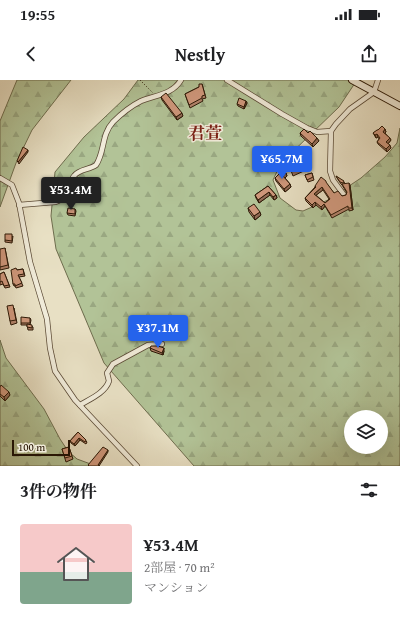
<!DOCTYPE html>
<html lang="ja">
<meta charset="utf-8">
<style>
:root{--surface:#fff;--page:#f2f2f2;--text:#202124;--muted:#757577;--line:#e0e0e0;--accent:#2563eb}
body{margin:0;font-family:"Gentium Book Plus","Noto Serif JP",serif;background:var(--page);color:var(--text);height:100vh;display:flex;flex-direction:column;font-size:15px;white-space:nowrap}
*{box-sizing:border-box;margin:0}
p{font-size:13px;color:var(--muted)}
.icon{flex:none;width:22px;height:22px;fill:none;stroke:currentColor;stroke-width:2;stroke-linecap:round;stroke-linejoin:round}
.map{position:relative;height:386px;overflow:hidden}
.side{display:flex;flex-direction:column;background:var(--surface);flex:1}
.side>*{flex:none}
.controls{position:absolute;left:344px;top:330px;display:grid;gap:8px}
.controls a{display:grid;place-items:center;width:44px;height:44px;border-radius:50%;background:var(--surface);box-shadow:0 4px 16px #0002;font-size:20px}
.scale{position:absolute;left:12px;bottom:10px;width:58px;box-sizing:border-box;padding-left:4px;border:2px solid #2a1705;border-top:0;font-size:11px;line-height:14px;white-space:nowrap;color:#2a1705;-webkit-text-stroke:3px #f0ebd9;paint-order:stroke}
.price{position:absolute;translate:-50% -34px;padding:0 9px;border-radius:4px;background:var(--accent);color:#fff;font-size:13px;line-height:26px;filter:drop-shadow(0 1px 2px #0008)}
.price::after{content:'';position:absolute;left:50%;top:24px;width:12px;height:9px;margin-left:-6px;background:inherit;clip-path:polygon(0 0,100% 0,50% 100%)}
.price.active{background:#222;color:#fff}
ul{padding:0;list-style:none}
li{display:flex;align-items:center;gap:12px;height:100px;padding:0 20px}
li+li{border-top:1px solid var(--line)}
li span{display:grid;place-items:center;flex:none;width:112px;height:80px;border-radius:4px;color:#555}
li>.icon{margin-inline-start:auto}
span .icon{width:48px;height:48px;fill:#fffc;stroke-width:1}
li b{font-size:17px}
h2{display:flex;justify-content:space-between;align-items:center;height:48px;padding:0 20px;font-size:17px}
.status{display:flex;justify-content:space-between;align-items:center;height:28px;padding:0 20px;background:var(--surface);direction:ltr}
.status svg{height:11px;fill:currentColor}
header{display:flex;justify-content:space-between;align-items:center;height:52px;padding:0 20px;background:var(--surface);font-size:18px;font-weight:800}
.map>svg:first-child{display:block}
.forest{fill:url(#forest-firs);stroke:#6e6d4e;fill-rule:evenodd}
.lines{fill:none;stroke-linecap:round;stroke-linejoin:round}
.street-casing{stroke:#5a4935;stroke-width:6}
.secondary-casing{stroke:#2a1705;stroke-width:8}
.path{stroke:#2a1705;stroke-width:1;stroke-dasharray:1 2;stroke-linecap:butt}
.street{stroke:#f0ebd9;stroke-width:4.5}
.secondary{stroke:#f0ebd9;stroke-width:6}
.wall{fill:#b2826a;stroke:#2a1705;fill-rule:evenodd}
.shaded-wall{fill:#916a56;stroke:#2a1705}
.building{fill:#cf977b;stroke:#2a1705;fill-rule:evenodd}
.labels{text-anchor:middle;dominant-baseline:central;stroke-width:3;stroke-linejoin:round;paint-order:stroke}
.quarter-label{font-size:17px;font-weight:bold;fill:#7a1f14;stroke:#f0ebd9}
</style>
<div class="status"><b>19:55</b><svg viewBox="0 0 49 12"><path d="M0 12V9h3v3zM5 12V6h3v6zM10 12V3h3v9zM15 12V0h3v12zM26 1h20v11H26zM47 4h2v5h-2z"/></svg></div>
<header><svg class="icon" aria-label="back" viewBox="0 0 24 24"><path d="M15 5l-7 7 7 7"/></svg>Nestly<svg class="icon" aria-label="share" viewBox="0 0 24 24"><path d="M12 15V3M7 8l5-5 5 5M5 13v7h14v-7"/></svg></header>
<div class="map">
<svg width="400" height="386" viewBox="0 0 400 386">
<defs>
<pattern id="forest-firs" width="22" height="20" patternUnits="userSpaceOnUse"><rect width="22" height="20" fill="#b2c397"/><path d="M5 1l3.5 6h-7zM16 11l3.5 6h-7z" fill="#99a781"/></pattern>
</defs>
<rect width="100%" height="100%" fill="#e8e0c4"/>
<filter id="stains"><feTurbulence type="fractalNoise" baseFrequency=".005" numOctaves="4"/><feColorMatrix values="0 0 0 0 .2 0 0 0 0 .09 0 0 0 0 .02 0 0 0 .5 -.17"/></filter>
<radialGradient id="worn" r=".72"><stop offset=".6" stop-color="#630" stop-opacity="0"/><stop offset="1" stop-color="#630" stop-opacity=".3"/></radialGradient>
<g class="forest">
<polygon points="17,0 71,0 32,50 16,83 0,127 0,41"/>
<path d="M138,0H357L339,27L281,83L273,100L280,118L296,130L303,131L328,120L361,98L385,77L397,63L400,48V386H194L104,283L56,169L51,136L55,92L84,57L124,19ZM351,337H381V367H351Z"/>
<polygon points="0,260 6,278 44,329 60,359 68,371 77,379 96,386 0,386"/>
</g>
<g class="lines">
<defs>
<g id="street">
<polyline points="227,0 282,34 307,48 317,52 331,51"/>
<polyline points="0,98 12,105 19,123 30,182 47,239 50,268 55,291 75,320 137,386"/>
<polyline points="344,115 333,100 330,91 331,51 336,44 350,29 374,12 378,0"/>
<path d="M19,125L55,122C67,119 67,105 74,96C79,89 89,90 96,85C105,72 101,55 113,42C121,34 131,26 141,21C155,15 172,15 181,0"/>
<path d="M80,325C90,319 105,313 109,301L107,293L113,284L148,265L162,264"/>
</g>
<polyline id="secondary" points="352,0 400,26"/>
</defs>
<use href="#street" class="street-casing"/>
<use href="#secondary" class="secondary-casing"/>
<polyline class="path" points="140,0 153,13"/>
<use href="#street" class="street"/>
<use href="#secondary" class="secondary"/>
</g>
<g class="wall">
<polygon points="202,4 206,18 202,19 203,21 190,28 185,14 199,7"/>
<polygon points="161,17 183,36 177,40 162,20"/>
<polygon points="246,21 247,23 244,29 238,26 237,24"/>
<polygon points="385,49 386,52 385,53 391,60 388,64 391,68 387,72 378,64 377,62 379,59 378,57 376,58 373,53 378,50"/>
<polygon points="300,53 308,53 317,58 319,61 313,67 301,56"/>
<polygon points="303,80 306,90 293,96 289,85"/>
<polygon points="286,93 287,96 285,98 290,104 291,107 285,112 276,101 275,98"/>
<polygon points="312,93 314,100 308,102 305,95"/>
<path d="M336,96L345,103L344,104L350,105L353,130L349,131V129L332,138L325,126L322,130L316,125L313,128L306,121L305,118L315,107V106L327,104L334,113L342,116L346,115L347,113L342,105L341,104L337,98ZM323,110L329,119L325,123L316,115Z"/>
<polygon points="73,99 74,102 74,109 76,109 77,112 77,121 69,120 68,117"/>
<polygon points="268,106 276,115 277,118 274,120 270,115 259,123 256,118 255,115"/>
<polygon points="248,128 261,135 255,140 249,132"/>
<polygon points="75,129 76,131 75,136 68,135 67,133"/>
<polygon points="13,156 12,163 5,162 5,160"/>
<polygon points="5,168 9,188 0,190 0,183"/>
<polygon points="23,189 25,196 19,197 23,206 16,208 15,206 14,206 13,204 17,190"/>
<polygon points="4,192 10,207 5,208 3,204 0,205 0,194"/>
<polygon points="14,228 17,243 11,245 10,241"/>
<polygon points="30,238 31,240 30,245 33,247 33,250 28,250 27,245 21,245 21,243"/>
<polygon points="150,268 164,271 163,275 151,271"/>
<polygon points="0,307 10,315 5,321 0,316"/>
<polygon points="78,352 87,362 86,364 80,360 75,366 71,363 70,361"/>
<polygon points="69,367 73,379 66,382 62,369"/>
</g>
<g class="shaded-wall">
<polygon points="246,21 247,23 244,29 244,27"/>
<polygon points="182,33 183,36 177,40 176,37"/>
<polygon points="385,49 386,52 384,54 383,52"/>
<polygon points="377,54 378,57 376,58 375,55"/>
<polygon points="317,58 319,61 313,67 312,64"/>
<polygon points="390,58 391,60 387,65 386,62"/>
<polygon points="390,65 391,68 387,72 386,69"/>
<polygon points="28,70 28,72 19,84 18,82"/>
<polygon points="286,93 287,96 284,99 283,96"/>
<polygon points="73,99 74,102 74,112 73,109"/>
<polygon points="349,103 350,105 353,130 352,128"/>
<polygon points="290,104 291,107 285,112 284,109"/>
<polygon points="322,107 323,110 315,116 314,114"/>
<polygon points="76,109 77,112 77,121 75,118"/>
<polygon points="269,112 270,115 259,123 258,120"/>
<polygon points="276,115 277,118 274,120 273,117"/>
<polygon points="315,122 316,125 313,128 312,125"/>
<polygon points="324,124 325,126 322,130 321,127"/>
<polygon points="260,132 261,135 255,140 254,136"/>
<polygon points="164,268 164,271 163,275 162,273"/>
<polygon points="9,312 10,315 5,321 4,317"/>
<polygon points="79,358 80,360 75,366 74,364"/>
<polygon points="108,370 108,372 99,386 98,385"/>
</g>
<g class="building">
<polygon points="199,4 202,4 205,15 202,16 202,18 189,25 185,14 199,7"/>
<polygon points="166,13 182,33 176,37 161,17"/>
<polygon points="239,18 246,21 244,27 237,24"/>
<polygon points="382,46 385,49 383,52 390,58 386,62 390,65 386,69 377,62 380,58 377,54 375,55 373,53 377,50 378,50"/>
<polygon points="304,49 308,53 310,51 317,58 312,64 300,53"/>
<polygon points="23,67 28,70 18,82 17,81"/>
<polygon points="303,80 305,87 291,92 289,85"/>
<polygon points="283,90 286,93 283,96 290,104 284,109 275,98"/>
<polygon points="312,93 313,97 307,100 305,95"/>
<polygon points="336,96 344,101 343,103 340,102"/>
<path d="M321,97L326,101V102L334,113L338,111L342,116L346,115L347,112L342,104L349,103L352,128H348V126L331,135L324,124L321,127L315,122L312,125L305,118L316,107L315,106ZM322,107L330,119L325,123L314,114Z"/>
<polygon points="73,99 73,109 76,109 75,118 68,117 69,110"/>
<polygon points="268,106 276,115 273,117 269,112 258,120 255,115"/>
<polygon points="254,124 260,132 254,136 248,128"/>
<polygon points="68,128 75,129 75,134 67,133"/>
<polygon points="5,154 12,154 12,161 5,160"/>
<polygon points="5,168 8,185 0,187 0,169"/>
<polygon points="16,188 17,190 23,189 24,194 18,195 22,203 15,206 15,204 13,204 11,190"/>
<polygon points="4,192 9,205 4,206 2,201 0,202 0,194"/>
<polygon points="13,225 16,240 10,241 7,226"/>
<polygon points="21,237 30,238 30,243 21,243"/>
<polygon points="27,244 32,245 32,248 27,247"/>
<polygon points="151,266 158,266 164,268 162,273 150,268"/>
<polygon points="1,305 9,312 4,317 0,314 0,307"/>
<polygon points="78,352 86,360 85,362 79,358 74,364 70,361"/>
<polygon points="69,367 72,376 65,378 62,369"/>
<polygon points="103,367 108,370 98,385 100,386 89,386 88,385"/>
</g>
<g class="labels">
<g class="quarter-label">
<text x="205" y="52">君萱</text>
</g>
</g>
<rect width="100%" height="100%" filter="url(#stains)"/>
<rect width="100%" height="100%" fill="url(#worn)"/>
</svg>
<div class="controls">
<a><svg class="icon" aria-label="layers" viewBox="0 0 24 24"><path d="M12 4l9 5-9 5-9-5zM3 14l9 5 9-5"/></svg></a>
</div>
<div class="scale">100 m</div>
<b class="price" style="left:282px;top:100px">¥65.7M</b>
<b class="price active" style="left:71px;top:131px">¥53.4M</b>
<b class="price" style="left:158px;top:269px">¥37.1M</b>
</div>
<section class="side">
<h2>3件の物件<svg class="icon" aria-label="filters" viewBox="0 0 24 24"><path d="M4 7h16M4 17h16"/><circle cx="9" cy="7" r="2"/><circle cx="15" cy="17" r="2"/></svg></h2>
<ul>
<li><span style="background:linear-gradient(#f6c9c9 60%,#7fa58c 0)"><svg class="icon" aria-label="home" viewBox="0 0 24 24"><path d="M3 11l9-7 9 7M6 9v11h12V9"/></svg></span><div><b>¥53.4M</b><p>2部屋 · 70 m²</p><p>マンション</p></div></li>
</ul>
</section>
